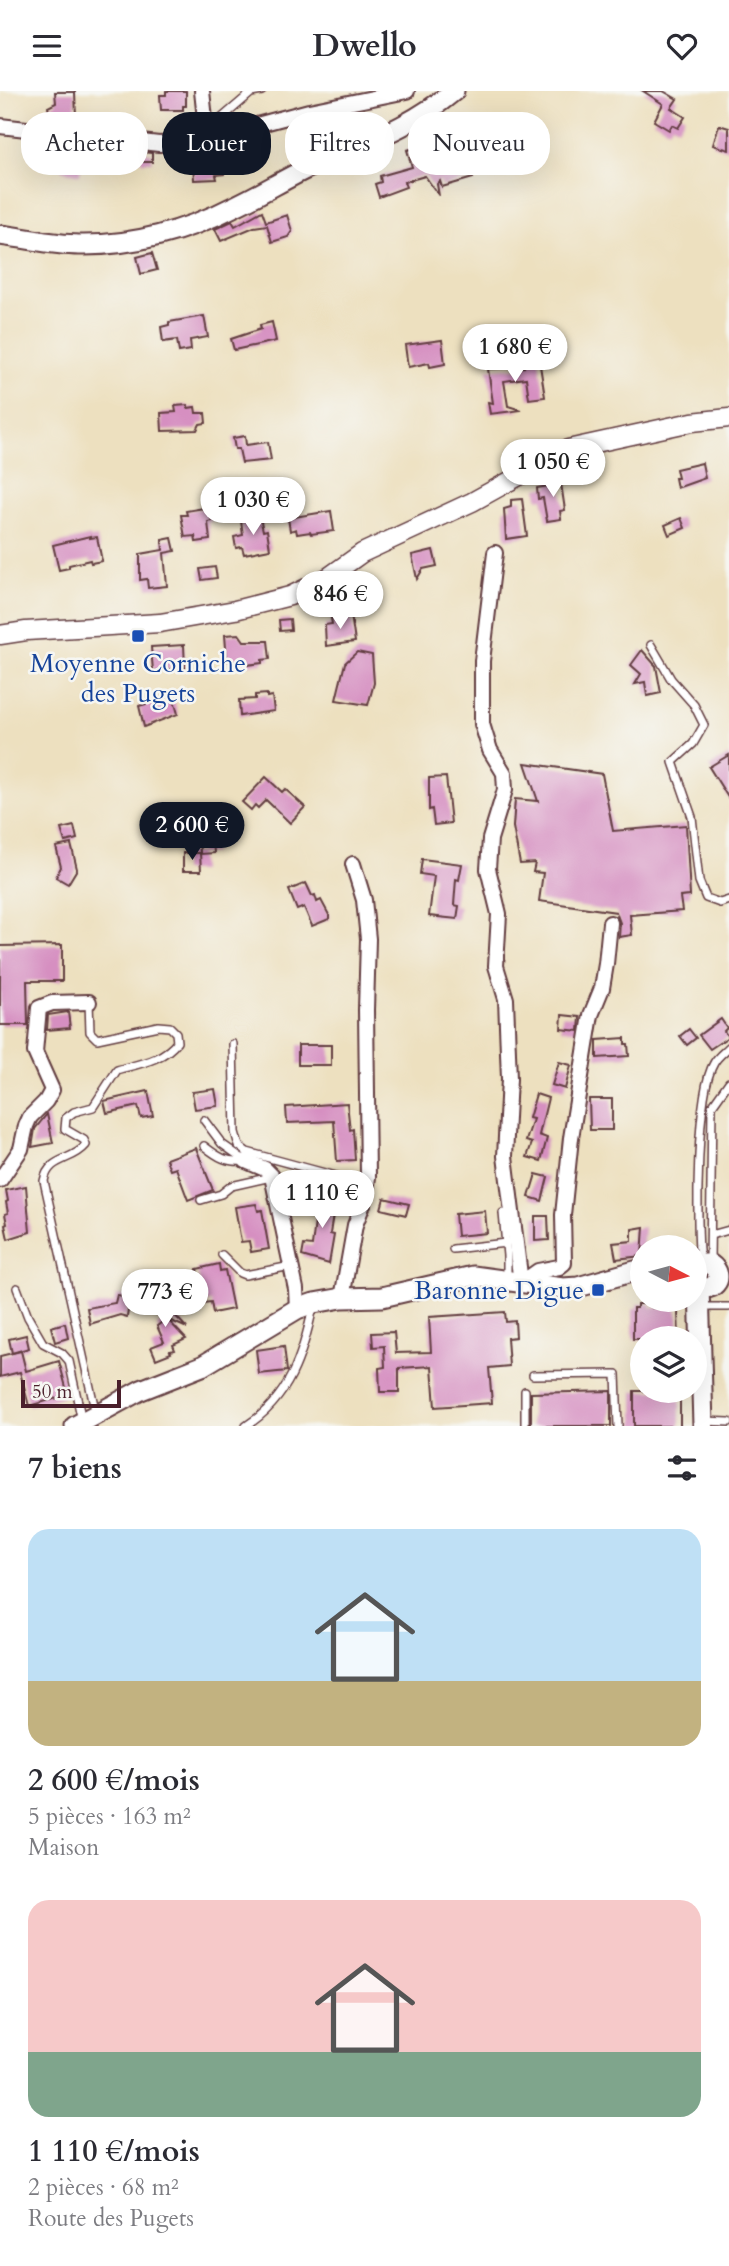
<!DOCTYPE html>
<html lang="fr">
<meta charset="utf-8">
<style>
:root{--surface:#fff;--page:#f2f2f3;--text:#2b2b33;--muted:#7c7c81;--accent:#111827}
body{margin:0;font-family:Cardo,serif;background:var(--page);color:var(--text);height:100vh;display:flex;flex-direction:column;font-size:26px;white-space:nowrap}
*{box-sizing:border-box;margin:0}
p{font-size:23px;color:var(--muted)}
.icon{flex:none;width:38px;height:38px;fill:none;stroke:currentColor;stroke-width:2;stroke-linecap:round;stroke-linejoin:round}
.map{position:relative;height:1335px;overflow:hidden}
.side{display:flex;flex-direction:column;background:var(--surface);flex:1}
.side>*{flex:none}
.top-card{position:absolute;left:21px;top:21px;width:688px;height:63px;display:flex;gap:14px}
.needle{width:46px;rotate:96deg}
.tools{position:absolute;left:630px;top:1144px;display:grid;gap:14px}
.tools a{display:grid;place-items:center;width:77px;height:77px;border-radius:50%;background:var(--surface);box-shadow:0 7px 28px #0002;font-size:35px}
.scale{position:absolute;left:21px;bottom:18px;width:100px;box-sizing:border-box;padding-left:7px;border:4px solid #4a1f2b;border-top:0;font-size:19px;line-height:24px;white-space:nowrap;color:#4a1f2b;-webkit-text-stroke:5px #f6f6f2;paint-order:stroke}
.price{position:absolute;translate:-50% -60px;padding:0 16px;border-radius:24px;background:#fff;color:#222;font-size:23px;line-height:46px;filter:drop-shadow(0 2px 4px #0008)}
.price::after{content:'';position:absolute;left:50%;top:42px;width:21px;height:16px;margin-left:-10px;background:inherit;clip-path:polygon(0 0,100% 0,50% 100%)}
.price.selected{background:var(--accent);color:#fff}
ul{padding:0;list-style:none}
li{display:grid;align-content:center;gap:14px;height:371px;padding:0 28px}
li span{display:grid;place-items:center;height:217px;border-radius:21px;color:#555}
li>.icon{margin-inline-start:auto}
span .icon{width:126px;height:126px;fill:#fffc;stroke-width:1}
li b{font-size:30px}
h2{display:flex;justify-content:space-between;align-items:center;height:84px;padding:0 28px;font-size:30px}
.pill{padding:0 24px;border-radius:28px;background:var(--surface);box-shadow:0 7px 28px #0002;font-size:24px;line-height:63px}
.pill.selected{background:var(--accent);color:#fff}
header{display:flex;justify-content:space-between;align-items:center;height:91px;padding:0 28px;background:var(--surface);font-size:32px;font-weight:700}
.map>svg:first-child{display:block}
.building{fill:#d68fc1}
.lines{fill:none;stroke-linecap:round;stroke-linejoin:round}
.service-casing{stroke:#623c41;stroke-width:10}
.minor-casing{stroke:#623c41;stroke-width:18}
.tertiary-casing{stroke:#623c41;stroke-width:21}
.secondary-casing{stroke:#623c41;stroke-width:23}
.service{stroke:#fff;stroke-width:7}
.minor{stroke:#fff;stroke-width:14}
.tertiary{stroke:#fff;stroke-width:18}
.secondary{stroke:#fff;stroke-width:19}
.transit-dot{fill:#1a4fb4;stroke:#f6f6f2;stroke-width:2.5}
.labels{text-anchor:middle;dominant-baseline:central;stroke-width:5;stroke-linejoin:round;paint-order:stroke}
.transit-label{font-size:26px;fill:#164399;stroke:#f6f6f2}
</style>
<header><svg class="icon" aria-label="menu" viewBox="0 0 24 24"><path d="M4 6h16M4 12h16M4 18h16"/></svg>Dwello<svg class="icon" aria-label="heart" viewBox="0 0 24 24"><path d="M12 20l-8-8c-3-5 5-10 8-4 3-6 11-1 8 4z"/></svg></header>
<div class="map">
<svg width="729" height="1335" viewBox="0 0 729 1335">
<rect width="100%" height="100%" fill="#f6f6f2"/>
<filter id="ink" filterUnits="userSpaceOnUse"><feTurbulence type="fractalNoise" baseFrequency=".0143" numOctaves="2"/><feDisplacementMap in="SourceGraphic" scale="14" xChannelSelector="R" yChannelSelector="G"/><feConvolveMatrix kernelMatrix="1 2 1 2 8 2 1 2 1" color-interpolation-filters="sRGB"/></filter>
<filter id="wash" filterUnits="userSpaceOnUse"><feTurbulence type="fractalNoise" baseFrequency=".00686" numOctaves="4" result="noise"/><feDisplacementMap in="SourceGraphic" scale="28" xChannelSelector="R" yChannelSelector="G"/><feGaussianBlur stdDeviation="1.57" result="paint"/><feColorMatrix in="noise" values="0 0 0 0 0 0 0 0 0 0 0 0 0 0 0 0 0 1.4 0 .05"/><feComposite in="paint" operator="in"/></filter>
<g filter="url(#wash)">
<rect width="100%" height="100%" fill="#ede0bf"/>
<g id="blocks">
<g class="building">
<polygon points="166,0 186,0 186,15 183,15 183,19 161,19 160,4 166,4"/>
<polygon points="643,0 663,0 677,8 671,17 685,26 678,37 672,34 669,39 654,30 663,13"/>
<polygon points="55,1 75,1 76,26 50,27 48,16 56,12"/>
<polygon points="332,28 337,46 309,53 304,34"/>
<polygon points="719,34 729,37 729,59 713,54"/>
<polygon points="243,50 246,63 235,65 232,53"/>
<polygon points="426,54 432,77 460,69 461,72 470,70 473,87 442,96 440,90 437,93 439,105 425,85 404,91 406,96 379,106 375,93 381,91 380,85 412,76 407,59"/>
<polygon points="70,60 83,62 80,84 61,79 63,62 69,63"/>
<polygon points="141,61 152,62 152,71 141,71"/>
<polygon points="223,68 224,83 216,84 217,88 194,89 193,71"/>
<polygon points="262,120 266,131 287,124 292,140 288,146 272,151 267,134 254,136 221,150 215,138 232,130 235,135"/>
<polygon points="152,162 157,179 141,183 137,166"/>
<polygon points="204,225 208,246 190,249 191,259 179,261 177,249 163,251 161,236 169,234 169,231"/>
<polygon points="272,231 276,250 234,259 231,248 261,238 260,234"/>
<polygon points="442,249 445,273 430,276 429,272 408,276 405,254"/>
<polygon points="539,268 545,306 529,308 526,287 504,290 508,315 521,319 490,323 488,311 493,312 488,278 524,276 523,270"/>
<polygon points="188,314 188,317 195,316 196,322 205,322 206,332 200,333 197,339 162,340 161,322 176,321 175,315"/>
<polygon points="245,345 246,354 268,351 271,369 242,372 239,358 235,358 233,347"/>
<polygon points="702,372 705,387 677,397 675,387 678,387 676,378"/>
<polygon points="560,386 565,419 560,420 561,428 547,430 543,407 538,408 537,397 549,395 548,388"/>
<polygon points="522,408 527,445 506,448 504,418 511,416 511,409"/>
<polygon points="210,416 212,430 208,431 210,449 196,451 195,445 185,446 181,424 187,424 186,420"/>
<polygon points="331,420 334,440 311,443 310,441 297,443 296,438 290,440 288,427"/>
<polygon points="260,426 263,440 267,439 270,458 244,463 242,456 236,457 234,446 243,444 241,430"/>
<polygon points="681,427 685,437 669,444 665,434"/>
<polygon points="90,445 90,447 97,446 102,470 91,472 90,469 69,474 69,477 59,479 53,454"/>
<polygon points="172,447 175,460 164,462 167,495 148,497 147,488 140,489 140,463 163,459 162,449"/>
<polygon points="433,459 437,475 423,478 417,488 412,464"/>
<polygon points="215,476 217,487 202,489 200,478"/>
<polygon points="359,501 360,514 345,517 343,503"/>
<polygon points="351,524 355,551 326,555 325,534 332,533 331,527"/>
<polygon points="290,528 291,539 280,540 279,529"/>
<polygon points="239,543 244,550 268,550 270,568 262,569 262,572 246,574 247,570 227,570 225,544"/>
<polygon points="184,554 185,577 153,580 151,556"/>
<polygon points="642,559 656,575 661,602 647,605 645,591 635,593 641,583 631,574"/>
<polygon points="357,561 372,564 374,592 368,614 336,609 345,572"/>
<polygon points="267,603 267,606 272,605 274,620 240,625 239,609 255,608 255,604"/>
<polygon points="160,609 161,612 174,609 178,623 144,636 139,615"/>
<polygon points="729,664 729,708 709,676"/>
<polygon points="525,672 602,683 613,740 686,734 690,805 680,806 682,820 630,824 632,844 619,846 620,832 616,821 539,810 543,782 533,781 535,772 520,773 513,736 515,708 538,710"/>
<polygon points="266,686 282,701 285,698 305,716 290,732 266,709 258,717 255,714 251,719 242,711"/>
<polygon points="446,686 451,732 434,734 432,718 429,719 429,687"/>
<polygon points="74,735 77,748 65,751 61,738"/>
<polygon points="212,738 214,762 200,763 199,739"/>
<polygon points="71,753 77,778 68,793 56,786 61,776 56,756"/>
<polygon points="183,762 200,762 201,780 183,780"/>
<polygon points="422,768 462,773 459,789 456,788 454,814 459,815 457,828 429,825 434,785 420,783"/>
<polygon points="306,792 312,805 315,804 317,811 321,809 329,824 329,828 312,835 304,816 297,819 289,799"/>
<polygon points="62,854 62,890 27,890 28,934 0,934 0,855"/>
<polygon points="68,921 70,937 47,939 48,924"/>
<polygon points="562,924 580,926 579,940 561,938"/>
<polygon points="721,928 727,937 724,940 728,946 710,958 699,944"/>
<polygon points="689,938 696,947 687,954 680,945"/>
<polygon points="625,947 625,953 628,953 629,965 597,967 597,949"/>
<rect x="298" y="954" width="33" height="20"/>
<polygon points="559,971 571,974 565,998 552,994"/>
<polygon points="215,998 218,1015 195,1018 192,1001"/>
<polygon points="148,1000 153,1025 141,1027 138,1015 107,1022 104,1010"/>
<polygon points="536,1003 548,1007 539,1044 547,1047 541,1070 527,1066 532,1052 526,1050 533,1028 529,1027"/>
<polygon points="589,1008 612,1008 612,1039 590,1039"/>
<polygon points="347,1012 350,1039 353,1038 355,1069 337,1070 334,1030 287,1032 286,1016"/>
<polygon points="47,1023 53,1052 32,1056 35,1038"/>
<polygon points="196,1057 213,1099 188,1109 176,1077 170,1079 166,1068"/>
<polygon points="536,1083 548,1086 542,1110 529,1106"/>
<polygon points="26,1095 30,1141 8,1148 5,1134 7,1133 5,1123 8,1122 6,1111 8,1110 6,1099"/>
<polygon points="314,1102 336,1106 331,1136 330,1143 334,1144 329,1173 302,1165 304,1154 312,1155 317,1115 312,1114"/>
<polygon points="384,1107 409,1113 406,1124 381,1118"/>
<polygon points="256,1113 258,1120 262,1119 269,1158 251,1161 249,1150 241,1151 235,1116"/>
<polygon points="485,1120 487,1142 457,1145 455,1123"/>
<polygon points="535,1125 548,1125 549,1149 535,1150"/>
<polygon points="644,1136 642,1165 616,1168 613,1152 632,1150 632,1138"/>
<polygon points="219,1173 220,1180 225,1179 233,1218 213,1222 211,1211 203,1212 197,1178"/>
<polygon points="117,1204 130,1206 127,1226 120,1224 90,1233 87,1217 115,1212"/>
<polygon points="149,1207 167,1216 187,1237 167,1228 186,1248 173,1254 175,1259 170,1260 171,1262 156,1268 151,1256 164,1251 157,1235 166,1228 144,1217"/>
<polygon points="637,1213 651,1213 652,1217 673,1216 678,1221 679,1248 633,1248 633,1217 637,1217"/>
<polygon points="505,1221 506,1231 515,1230 516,1246 507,1247 509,1275 489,1277 492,1312 435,1316 432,1275 399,1277 399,1301 380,1301 379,1277 385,1276 384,1255 373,1256 372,1242 394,1241 396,1262 431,1261 429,1226"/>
<polygon points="65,1232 68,1247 55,1251 51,1236"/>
<polygon points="26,1244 29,1257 12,1262 9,1248"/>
<polygon points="284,1255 287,1280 259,1283 256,1259"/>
<polygon points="21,1260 26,1280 59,1270 68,1304 29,1315 20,1281 0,1286 0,1265"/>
<polygon points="611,1300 611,1335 531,1335 531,1302"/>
<rect x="634" y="1300" width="46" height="35"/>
</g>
</g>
</g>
<g filter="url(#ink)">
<use href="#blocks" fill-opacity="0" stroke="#623c41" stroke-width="2"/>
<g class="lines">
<defs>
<g id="service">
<polyline points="202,44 251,2 262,0"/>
<polyline points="651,554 671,588 694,614 704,634 693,653 673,671 692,726 699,790 706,807 720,812 729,809"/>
<path d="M89,911L90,941L97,948L158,935L170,936L176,942L177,951C164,969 138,973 117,979L93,1016L74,1021L66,1027L65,1038L84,1049L86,1054C72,1071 49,1065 44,1090L96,1323"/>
<polyline points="233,953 235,1041 239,1055 247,1061 347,1088 359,1094 363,1104"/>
<polyline points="204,1029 222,1053 246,1070"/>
<path d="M204,1055C218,1066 227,1072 245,1070"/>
<polyline points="201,1109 221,1103 231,1095 271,1086"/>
<polyline points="503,1122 507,1165 507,1189"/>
<polyline points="711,1144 729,1139"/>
<polyline points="453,1158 506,1152"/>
<polyline points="222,1164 240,1182 245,1184 291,1175"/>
<polyline points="710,1171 712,1015 729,991"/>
<path d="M700,1172C696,1135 696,1001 714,972C717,966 724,961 729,956"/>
<polyline points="17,1197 28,1226 43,1252 62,1262 69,1270 82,1330"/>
<polyline points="708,1216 729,1216"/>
<polyline points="533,1284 616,1283 618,1335"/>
<polyline points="705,1330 729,1331"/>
<path d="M246,1335C289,1308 303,1264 313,1216"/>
<polyline points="525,1335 525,1300"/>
</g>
<g id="minor">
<polyline points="0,35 159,53 197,50 309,20 407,0"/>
<polyline points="197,50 205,28 202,0"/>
<polyline points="495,462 482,570 482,633 490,659 504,682 505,699 490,748 488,778 499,823 496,875 506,908 509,988 505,1065 521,1192 538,1180 559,1176 564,1172 563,1124 571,1047 591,924 602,897 606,873 610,832"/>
<polyline points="246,1070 265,1078 272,1085 296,1198 297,1218"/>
<polyline points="0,1089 21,1058 26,1035 30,1026 46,1010 52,999 35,961 39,917 52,912 89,911"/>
<polyline points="342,1207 355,1134 365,1108 368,1086 366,919 368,848 364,809 353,773"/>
</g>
<polyline id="tertiary" points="0,544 26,540 160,532 235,519 290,505 327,487 362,462 472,411 568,358 692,331 729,327"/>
<g id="secondary">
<path d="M0,144C27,147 52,154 79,154C132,155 187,140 233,116C261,103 286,87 314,74C367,50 407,39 454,0"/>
<path d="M695,1178L701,1173H710C729,1186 710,1207 695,1191"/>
<polyline points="699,1195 703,1335"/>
<polyline points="75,1335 141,1299 202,1275 297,1218 314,1212 342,1207 382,1206 473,1185 563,1197 578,1196 642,1178"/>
</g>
</defs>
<use href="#service" class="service-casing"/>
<use href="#minor" class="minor-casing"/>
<use href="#tertiary" class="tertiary-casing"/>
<use href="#secondary" class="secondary-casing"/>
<use href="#service" class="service"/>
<use href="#minor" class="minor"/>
<use href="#tertiary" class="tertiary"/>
<use href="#secondary" class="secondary"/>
</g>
</g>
<g class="transit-dot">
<rect x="131" y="538" width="14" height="14" rx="3.5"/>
<rect x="591" y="1192" width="14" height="14" rx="3.5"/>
</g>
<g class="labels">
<g class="transit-label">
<text x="138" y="572">Moyenne Corniche<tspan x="138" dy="30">des Pugets</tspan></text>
<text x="584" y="1199" text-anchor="end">Baronne Digue</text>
</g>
</g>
</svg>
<div class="tools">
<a><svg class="needle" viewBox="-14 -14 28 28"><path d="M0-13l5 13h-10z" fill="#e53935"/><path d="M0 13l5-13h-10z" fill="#7c7c81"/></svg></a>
<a><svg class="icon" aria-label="layers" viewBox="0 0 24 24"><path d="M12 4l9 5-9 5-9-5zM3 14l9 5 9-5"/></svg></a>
</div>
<div class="scale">50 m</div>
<b class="price" style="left:515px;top:293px">1 680 €</b>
<b class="price" style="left:553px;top:408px">1 050 €</b>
<b class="price" style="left:253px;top:446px">1 030 €</b>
<b class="price" style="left:340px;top:540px">846 €</b>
<b class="price selected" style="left:192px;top:771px">2 600 €</b>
<b class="price" style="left:322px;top:1139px">1 110 €</b>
<b class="price" style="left:165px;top:1238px">773 €</b>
<div class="top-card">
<a class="pill">Acheter</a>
<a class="pill selected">Louer</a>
<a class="pill">Filtres</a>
<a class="pill">Nouveau</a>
</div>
</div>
<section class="side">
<h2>7 biens<svg class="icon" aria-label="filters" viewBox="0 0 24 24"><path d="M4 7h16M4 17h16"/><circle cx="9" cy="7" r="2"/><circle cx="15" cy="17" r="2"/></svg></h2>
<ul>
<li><span style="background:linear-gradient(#bfe0f5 70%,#c2b280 0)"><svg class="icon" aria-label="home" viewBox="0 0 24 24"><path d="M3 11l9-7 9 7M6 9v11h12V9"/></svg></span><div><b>2 600 €/mois</b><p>5 pièces · 163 m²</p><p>Maison</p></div></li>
<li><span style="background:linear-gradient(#f6c9c9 70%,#7fa58c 0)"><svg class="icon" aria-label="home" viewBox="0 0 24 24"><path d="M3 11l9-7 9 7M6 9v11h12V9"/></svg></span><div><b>1 110 €/mois</b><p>2 pièces · 68 m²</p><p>Route des Pugets</p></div></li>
</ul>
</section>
